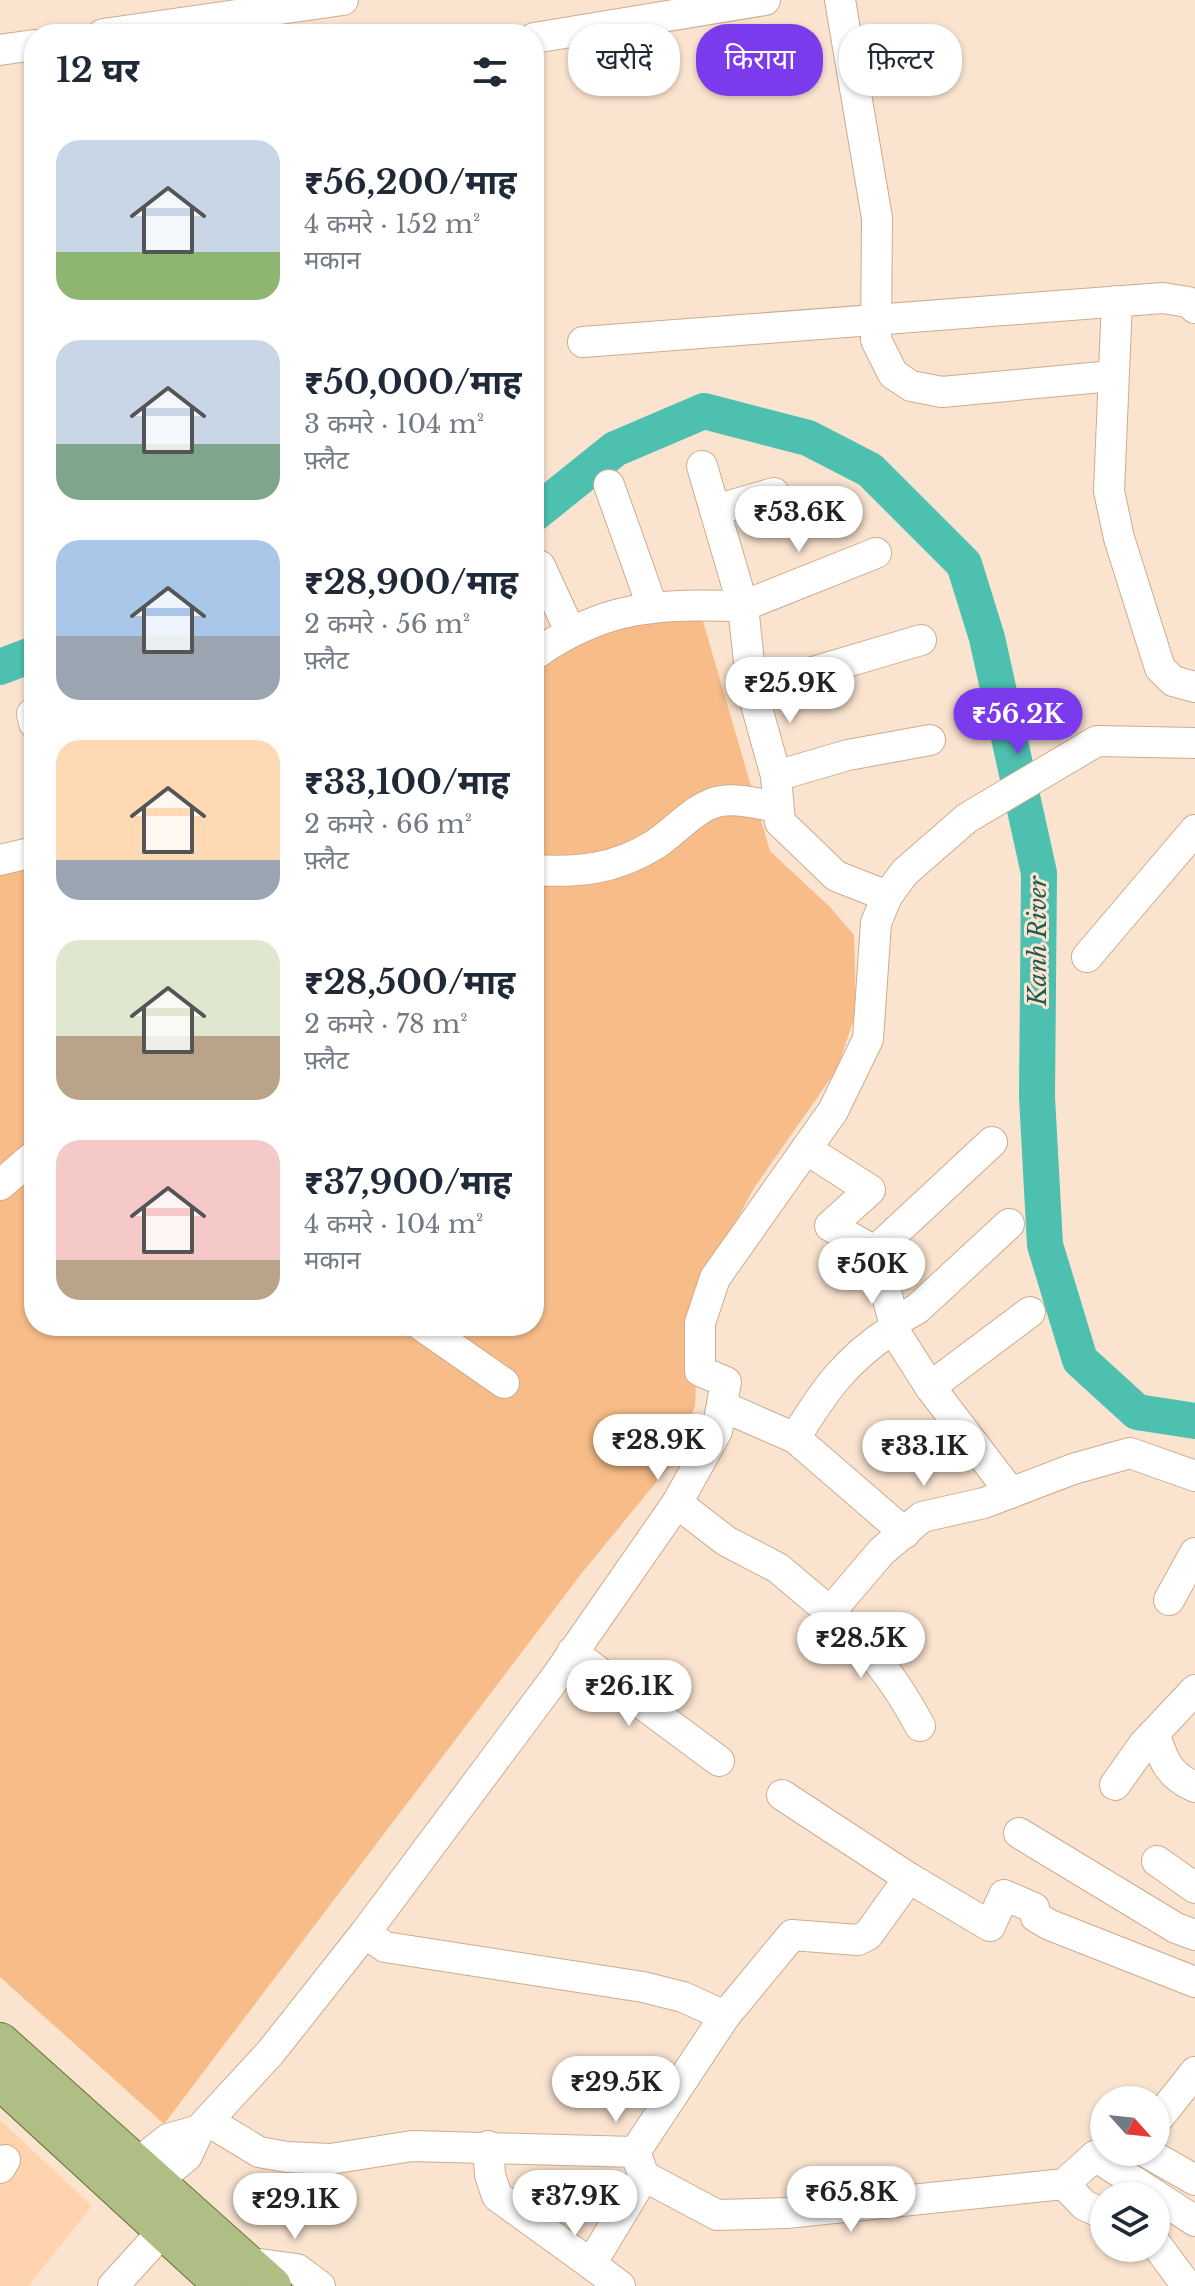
<!DOCTYPE html>
<html lang="hi">
<meta charset="utf-8">
<style>
:root{--surface:#fff;--page:#f6f6f7;--text:#1f2937;--muted:#747a83;--accent:#7c3aed}
body{margin:0;font-family:"Libre Baskerville","Noto Sans Devanagari",serif;background:var(--page);color:var(--text);height:100vh;display:flex;flex-direction:column;font-size:30px;white-space:nowrap}
*{box-sizing:border-box;margin:0}
p{font-size:26px;color:var(--muted)}
.icon{flex:none;width:44px;height:44px;fill:none;stroke:currentColor;stroke-width:2;stroke-linecap:round;stroke-linejoin:round}
.map{position:relative;flex:1;overflow:hidden}
.drawer{position:absolute;left:24px;top:24px;width:520px;height:1312px;display:flex;flex-direction:column;background:var(--surface);border-radius:32px;box-shadow:0 2px 6px #0004}
.drawer>*{flex:none}
.guide{position:absolute;left:568px;top:24px;width:506px;height:72px;display:flex;gap:16px}
.needle{width:52px;rotate:117deg}
.fabs{position:absolute;left:1090px;top:2086px;display:grid;gap:16px}
.fabs a{display:grid;place-items:center;width:80px;height:80px;border-radius:50%;background:var(--surface);box-shadow:0 2px 6px #0004;font-size:40px}
.price{position:absolute;translate:-50% -68px;padding:0 18px;border-radius:28px;background:#fff;color:#222;font-size:26px;line-height:52px;filter:drop-shadow(0 2px 4px #0008)}
.price::after{content:'';position:absolute;left:50%;top:48px;width:24px;height:18px;margin-left:-12px;background:inherit;clip-path:polygon(0 0,100% 0,50% 100%)}
.price.current{background:var(--accent);color:#fff}
ul{padding:0;list-style:none}
li{display:flex;align-items:center;gap:24px;height:200px;padding:0 32px}
li span{display:grid;place-items:center;flex:none;width:224px;height:160px;border-radius:24px;color:#555}
li>.icon{margin-inline-start:auto}
span .icon{width:96px;height:96px;fill:#fffc;stroke-width:1}
li b{font-size:34px}
h2{display:flex;justify-content:space-between;align-items:center;height:96px;padding:0 32px;font-size:34px}
.chip{padding:0 28px;border-radius:32px;background:var(--surface);box-shadow:0 2px 6px #0004;font-size:28px;line-height:72px}
.chip.current{background:var(--accent);color:#fff}
.map>svg:first-child{display:block}
.built{fill:#fed3ad}
.green{fill:#f7bc87}
.lines{fill:none;stroke-linecap:round;stroke-linejoin:round}
.river{stroke:#4dc0b0;stroke-width:36}
.minor-casing{stroke:#cfab8c;stroke-width:32}
.major-casing{stroke:#677230;stroke-width:40}
.minor{stroke:#fff;stroke-width:30}
.major{stroke:#afbe85;stroke-width:38}
.labels{text-anchor:middle;dominant-baseline:central;stroke-width:6;stroke-linejoin:round;paint-order:stroke}
.water-label{font-size:24px;font-style:italic;fill:#1e5d55;stroke:#fae4d0}
</style>
<div class="map">
<svg width="1195" height="2286" viewBox="0 0 1195 2286">
<rect width="100%" height="100%" fill="#fae4d0"/>
<polygon class="built" points="0,2120 92,2206 28,2286 0,2286"/>
<polygon class="green" points="700,611 770,851 830,907 854,935 856,1013 837,1069 754,1188 715,1261 698,1328 695,1406 672,1463 581,1574 164,2124 0,1977 0,857 34,849 34,1326 534,1326 534,650 562,627"/>
<g class="lines">
<g class="river">
<polyline points="534,514 615,449 704,411 808,438 870,470 964,564 987,638 1039,873 1037,1097 1045,1245 1080,1360 1137,1412 1195,1421"/>
<polyline points="0,667 34,654"/>
</g>
<defs>
<g id="minor">
<polyline points="840,0 877,218 876,340 893,374 911,386 942,392 1112,376"/>
<polyline points="103,34 343,0"/>
<polyline points="534,38 765,0"/>
<polyline points="0,50 34,45"/>
<polyline points="1117,301 1109,491 1119,538 1160,668 1173,681 1195,687"/>
<polyline points="583,342 1163,298 1188,302 1195,308"/>
<polyline points="702,466 743,606 876,553"/>
<polyline points="609,485 652,606"/>
<polyline points="715,510 774,493"/>
<polyline points="540,566 570,631"/>
<path d="M534,655C606,604 659,604 743,606L752,690L776,776L780,822L836,876L887,896"/>
<polyline points="752,690 921,640"/>
<polyline points="32,714 34,723"/>
<polyline points="776,776 848,755 930,740"/>
<polyline points="0,860 34,852"/>
<path d="M534,870C578,873 616,869 654,845C675,832 696,805 721,801C739,798 759,804 777,807"/>
<polyline points="1087,957 1195,830"/>
<polyline points="806,1149 870,1190 830,1226 875,1251 894,1322"/>
<polyline points="0,1185 34,1156"/>
<polyline points="875,1251 992,1142"/>
<polyline points="422,1326 504,1383"/>
<polyline points="893,1329 930,1387 1011,1493"/>
<polyline points="930,1387 1030,1312"/>
<polyline points="722,1406 795,1438 905,1533"/>
<path d="M795,1438C824,1391 845,1360 893,1329L894,1322L917,1309L1009,1224"/>
<polyline points="677,1503 726,1541 778,1568 830,1612 881,1552 922,1517 984,1503 1073,1469 1130,1453 1195,1476"/>
<polyline points="1169,1600 1195,1553"/>
<path d="M830,1612C872,1651 893,1676 920,1726"/>
<polyline points="572,1652 719,1761"/>
<path d="M1155,1735C1163,1760 1169,1776 1195,1787"/>
<polyline points="1115,1785 1144,1744 1195,1690"/>
<polyline points="782,1795 909,1878 990,1926 1004,1895 1034,1908 1036,1917 1050,1925 1195,1982"/>
<polyline points="1019,1833 1176,1928 1195,1935"/>
<polyline points="1157,1861 1195,1888"/>
<polyline points="365,1933 385,1947 643,1987 683,1997 725,2016"/>
<polyline points="208,2121 259,2152 287,2157 330,2159 412,2146 635,2152 725,2016 792,1935 858,1940 868,1935 909,1878"/>
<polyline points="1156,2121 1195,2072"/>
<polyline points="488,2146 490,2175 497,2196 591,2264"/>
<polyline points="635,2152 644,2176 717,2215 786,2213 1064,2184 1095,2156 1109,2152"/>
<polyline points="1146,2152 1195,2180"/>
<polyline points="1095,2156 1195,2221"/>
<polyline points="0,2168 5,2160"/>
<polyline points="120,2177 168,2139 199,2130"/>
<polyline points="1064,2184 1084,2205 1104,2214"/>
<polyline points="140,2195 187,2156 199,2130 270,2053 365,1933 556,1677 677,1503 717,1431 726,1382 700,1371 700,1323 715,1278 833,1111 868,1039 876,923 887,896 905,872 967,818 1097,741 1195,743"/>
<polyline points="1156,2244 1187,2286"/>
<polyline points="244,2262 297,2269 320,2286"/>
<polyline points="113,2286 164,2230"/>
<polyline points="620,2286 591,2264 644,2176"/>
</g>
<g id="major">
<polyline points="0,2042 272,2286"/>
<polyline points="0,2080 224,2286"/>
</g>
</defs>
<use href="#minor" class="minor-casing"/>
<use href="#major" class="major-casing"/>
<use href="#minor" class="minor"/>
<use href="#major" class="major"/>
</g>
<g class="labels">
<g class="water-label">
<text transform="translate(1037 941) rotate(-90)">Kanh River</text>
</g>
</g>
</svg>
<div class="fabs">
<a><svg class="needle" viewBox="-14 -14 28 28"><path d="M0-13l5 13h-10z" fill="#e53935"/><path d="M0 13l5-13h-10z" fill="#747a83"/></svg></a>
<a><svg class="icon" aria-label="layers" viewBox="0 0 24 24"><path d="M12 4l9 5-9 5-9-5zM3 14l9 5 9-5"/></svg></a>
</div>
<b class="price" style="left:799px;top:554px">₹53.6K</b>
<b class="price" style="left:790px;top:725px">₹25.9K</b>
<b class="price current" style="left:1018px;top:756px">₹56.2K</b>
<b class="price" style="left:872px;top:1306px">₹50K</b>
<b class="price" style="left:658px;top:1482px">₹28.9K</b>
<b class="price" style="left:924px;top:1488px">₹33.1K</b>
<b class="price" style="left:861px;top:1680px">₹28.5K</b>
<b class="price" style="left:629px;top:1728px">₹26.1K</b>
<b class="price" style="left:616px;top:2124px">₹29.5K</b>
<b class="price" style="left:851px;top:2234px">₹65.8K</b>
<b class="price" style="left:575px;top:2238px">₹37.9K</b>
<b class="price" style="left:295px;top:2241px">₹29.1K</b>
<div class="guide">
<a class="chip">खरीदें</a>
<a class="chip current">किराया</a>
<a class="chip">फ़िल्टर</a>
</div>
<section class="drawer">
<h2>12 घर<svg class="icon" aria-label="filters" viewBox="0 0 24 24"><path d="M4 7h16M4 17h16"/><circle cx="9" cy="7" r="2"/><circle cx="15" cy="17" r="2"/></svg></h2>
<ul>
<li><span style="background:linear-gradient(#c9d6e8 70%,#8fb573 0)"><svg class="icon" aria-label="home" viewBox="0 0 24 24"><path d="M3 11l9-7 9 7M6 9v11h12V9"/></svg></span><div><b>₹56,200/माह</b><p>4 कमरे · 152 m²</p><p>मकान</p></div></li>
<li><span style="background:linear-gradient(#c9d6e8 65%,#7fa58c 0)"><svg class="icon" aria-label="home" viewBox="0 0 24 24"><path d="M3 11l9-7 9 7M6 9v11h12V9"/></svg></span><div><b>₹50,000/माह</b><p>3 कमरे · 104 m²</p><p>फ़्लैट</p></div></li>
<li><span style="background:linear-gradient(#a9c7e8 60%,#9aa5b1 0)"><svg class="icon" aria-label="home" viewBox="0 0 24 24"><path d="M3 11l9-7 9 7M6 9v11h12V9"/></svg></span><div><b>₹28,900/माह</b><p>2 कमरे · 56 m²</p><p>फ़्लैट</p></div></li>
<li><span style="background:linear-gradient(#ffd9b3 75%,#9aa5b1 0)"><svg class="icon" aria-label="home" viewBox="0 0 24 24"><path d="M3 11l9-7 9 7M6 9v11h12V9"/></svg></span><div><b>₹33,100/माह</b><p>2 कमरे · 66 m²</p><p>फ़्लैट</p></div></li>
<li><span style="background:linear-gradient(#dfe7d0 60%,#b9a48a 0)"><svg class="icon" aria-label="home" viewBox="0 0 24 24"><path d="M3 11l9-7 9 7M6 9v11h12V9"/></svg></span><div><b>₹28,500/माह</b><p>2 कमरे · 78 m²</p><p>फ़्लैट</p></div></li>
<li><span style="background:linear-gradient(#f6c9c9 75%,#b9a48a 0)"><svg class="icon" aria-label="home" viewBox="0 0 24 24"><path d="M3 11l9-7 9 7M6 9v11h12V9"/></svg></span><div><b>₹37,900/माह</b><p>4 कमरे · 104 m²</p><p>मकान</p></div></li>
</ul>
</section>
</div>
